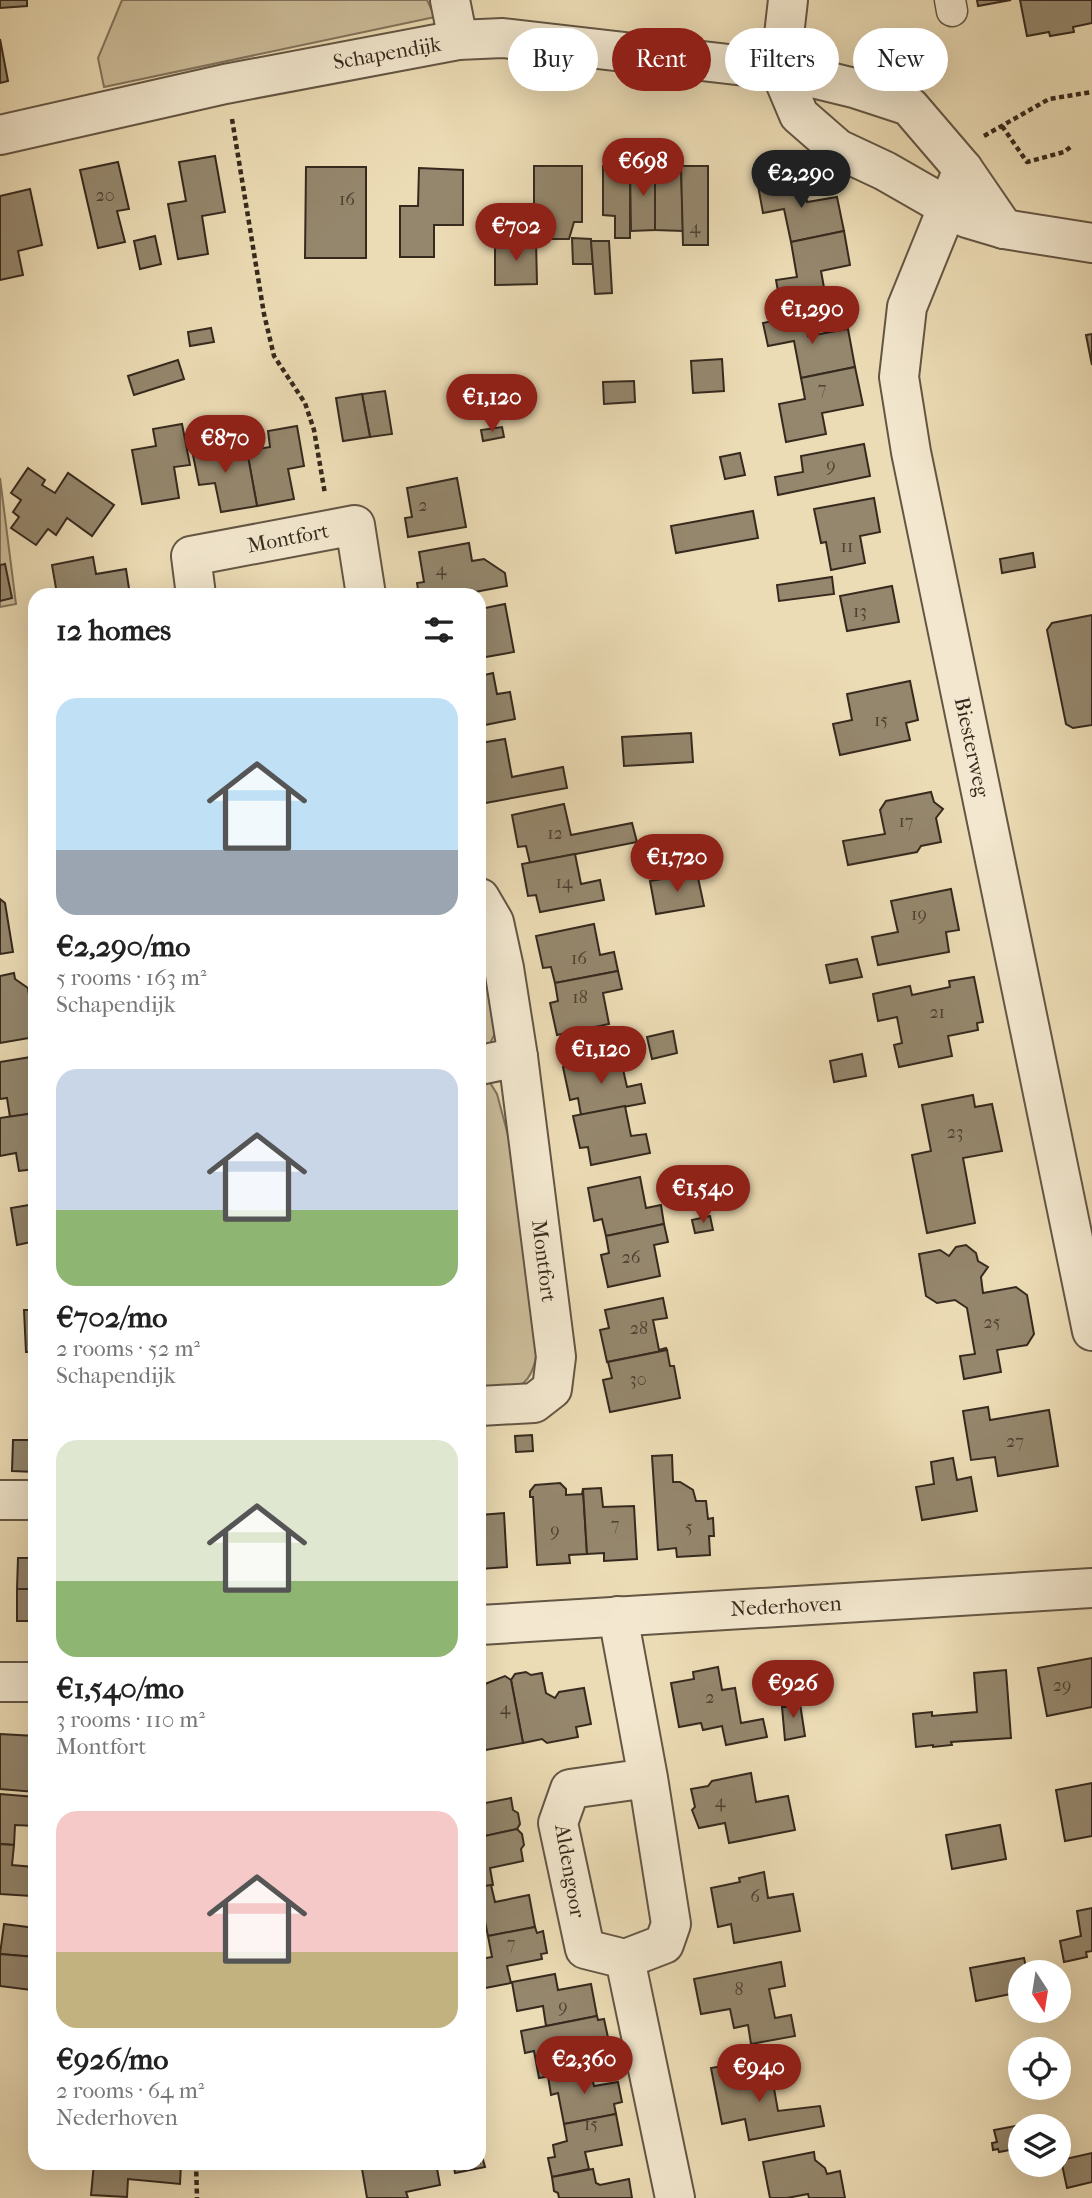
<!DOCTYPE html>
<meta charset="utf-8">
<style>
:root{--surface:#fff;--page:#f6f6f6;--text:#222;--muted:#767676;--accent:#8f2418}
body{margin:0;font-family:"IM FELL French Canon",serif;background:var(--page);color:var(--text);height:100vh;display:flex;flex-direction:column;font-size:26px;white-space:nowrap}
*{box-sizing:border-box;margin:0}
p{font-size:23px;color:var(--muted)}
.icon{flex:none;width:38px;height:38px;fill:none;stroke:currentColor;stroke-width:2;stroke-linecap:round;stroke-linejoin:round}
.map{position:relative;flex:1;overflow:hidden}
.details{position:absolute;left:28px;top:588px;width:458px;height:1582px;display:flex;flex-direction:column;background:var(--surface);border-radius:21px;box-shadow:0 7px 28px #0002}
.details>*{flex:none}
.top-card{position:absolute;left:508px;top:28px;width:480px;height:63px;display:flex;gap:14px}
.needle{width:46px;rotate:168deg}
.fabs{position:absolute;left:1008px;top:1960px;display:grid;gap:14px}
.fabs a{display:grid;place-items:center;width:63px;height:63px;border-radius:50%;background:var(--surface);box-shadow:0 7px 28px #0002;font-size:35px}
.price{position:absolute;translate:-50% -60px;padding:0 16px;border-radius:24px;background:var(--accent);color:#fff;font-size:23px;line-height:46px;filter:drop-shadow(0 2px 4px #0008)}
.price::after{content:'';position:absolute;left:50%;top:42px;width:21px;height:16px;margin-left:-10px;background:inherit;clip-path:polygon(0 0,100% 0,50% 100%)}
.price.selected{background:#222;color:#fff}
ul{padding:0;list-style:none}
li{display:grid;align-content:center;gap:14px;height:371px;padding:0 28px}
li span{display:grid;place-items:center;height:217px;border-radius:21px;color:#555}
li>.icon{margin-inline-start:auto}
span .icon{width:126px;height:126px;fill:#fffc;stroke-width:1}
li b{font-size:30px}
h2{display:flex;justify-content:space-between;align-items:center;height:84px;padding:0 28px;font-size:30px}
.pill{padding:0 24px;border-radius:32px;background:var(--surface);box-shadow:0 7px 28px #0002;font-size:24px;line-height:63px}
.pill.selected{background:var(--accent);color:#fff}
.map>svg:first-child{display:block}
.green{fill:#cdbe9b;stroke:#82745c;stroke-width:2}
.building{fill:#95876d;stroke:#362a1e;stroke-width:2}
.lines{fill:none;stroke-linecap:round;stroke-linejoin:round}
.pedestrian-casing{stroke:#645644;stroke-width:33}
.minor-casing{stroke:#645644;stroke-width:42}
.path{stroke:#362a1e;stroke-width:4.5;stroke-dasharray:5 3.5;stroke-linecap:butt}
.pedestrian{stroke:#f3e8cf;stroke-width:30}
.minor{stroke:#f3e8cf;stroke-width:38}
.labels{text-anchor:middle;dominant-baseline:central;stroke-width:6;stroke-linejoin:round;paint-order:stroke}
.number-label{font-size:18px;fill:#4e4132}
.street-label{font-size:21px;fill:#362a1e;stroke:#f3e8cf}
</style>
<div class="map">
<svg width="1092" height="2198" viewBox="0 0 1092 2198">
<rect width="100%" height="100%" fill="#ecdcb5"/>
<filter id="stains"><feTurbulence type="fractalNoise" baseFrequency=".00286" numOctaves="4"/><feColorMatrix values="0 0 0 0 .2 0 0 0 0 .09 0 0 0 0 .02 0 0 0 .5 -.17"/></filter>
<radialGradient id="worn" r=".72"><stop offset=".6" stop-color="#630" stop-opacity="0"/><stop offset="1" stop-color="#630" stop-opacity=".3"/></radialGradient>
<g class="green">
<polygon points="122,0 427,0 435,17 104,87 98,58"/>
<polygon points="0,478 16,604 0,607"/>
<polygon points="480,918 502,1020 484,1055 480,1044"/>
<path d="M480,1076L489,1081L497,1094L509,1139L539,1334C537,1351 536,1377 519,1386C509,1391 491,1391 480,1393Z"/>
</g>
<g class="building">
<polygon points="0,0 27,0 27,6 0,8"/>
<polygon points="977,0 1011,0 978,6"/>
<polygon points="1020,0 1092,0 1092,23 1073,27 1074,32 1050,36 1049,32 1027,36"/>
<polygon points="0,39 8,81 0,83"/>
<polygon points="215,156 225,212 202,216 208,254 178,259 168,204 186,201 179,162"/>
<polygon points="118,162 129,209 117,211 125,242 98,248 80,170"/>
<polygon points="534,166 582,166 582,222 574,222 569,239 529,239 529,222 534,222"/>
<polygon points="603,166 630,166 630,238 615,238 615,216 603,215"/>
<polygon points="630,166 655,166 655,230 631,231"/>
<polygon points="655,166 681,166 683,231 655,230"/>
<polygon points="681,166 708,166 708,245 683,245"/>
<polygon points="306,167 366,167 366,258 305,258"/>
<polygon points="419,168 463,170 463,225 434,225 434,257 400,257 400,206 418,206"/>
<polygon points="757,180 804,183 807,202 837,197 844,231 791,242 784,209 763,213"/>
<polygon points="30,189 42,245 18,251 23,275 0,280 0,196"/>
<polygon points="844,231 850,265 821,271 825,293 780,302 776,280 797,277 791,242"/>
<polygon points="155,236 161,264 140,269 134,241"/>
<polygon points="572,238 591,239 593,264 573,264"/>
<polygon points="536,240 537,284 495,285 495,241"/>
<polygon points="591,241 609,241 612,293 595,294"/>
<polygon points="805,314 808,336 848,329 855,367 801,378 794,341 768,346 763,323"/>
<polygon points="211,328 214,342 190,346 188,332"/>
<polygon points="1092,334 1092,365 1086,335"/>
<polygon points="722,359 724,391 693,393 691,361"/>
<polygon points="178,360 184,379 134,395 128,376"/>
<polygon points="855,367 863,405 822,413 826,434 786,442 779,404 805,399 801,378"/>
<polygon points="634,381 635,402 604,404 603,382"/>
<polygon points="385,391 392,434 370,437 362,394"/>
<polygon points="362,394 370,437 343,441 336,398"/>
<polygon points="182,424 190,465 174,467 179,498 142,504 132,450 156,446 153,429"/>
<polygon points="297,426 304,466 288,469 294,499 257,506 247,451 270,447 268,431"/>
<polygon points="502,427 504,437 483,441 481,430"/>
<polygon points="221,439 224,456 247,451 257,506 221,512 215,483 199,485 191,445"/>
<polygon points="864,444 870,476 778,495 775,477 803,472 801,456"/>
<polygon points="740,453 745,475 725,479 720,457"/>
<polygon points="28,468 45,480 42,485 55,493 68,473 114,505 92,536 67,518 56,535 48,529 36,545 11,528 19,517 13,512 21,500 11,493"/>
<polygon points="457,478 466,527 408,537 405,518 412,517 407,488"/>
<polygon points="874,498 880,532 860,536 865,563 831,570 826,542 821,543 814,509"/>
<polygon points="753,511 758,538 676,553 671,526"/>
<polygon points="469,543 472,561 484,559 505,573 507,586 459,595 419,595 417,583 424,582 419,552"/>
<polygon points="1033,553 1035,567 1002,573 1000,559"/>
<polygon points="93,557 96,574 126,569 130,595 74,595 73,591 57,594 52,565"/>
<polygon points="5,564 12,598 0,601 0,565"/>
<polygon points="832,577 834,594 779,601 777,585"/>
<polygon points="892,586 899,622 847,631 840,596"/>
<polygon points="505,604 514,652 480,658 480,609"/>
<polygon points="1092,615 1092,725 1073,728 1066,724 1047,630 1052,623"/>
<polygon points="493,673 497,694 510,692 515,719 480,726 480,676"/>
<polygon points="910,681 918,720 906,723 910,740 840,755 833,724 852,720 847,694"/>
<polygon points="691,733 693,762 624,766 622,737"/>
<polygon points="505,739 512,777 563,767 567,788 480,804 480,743"/>
<polygon points="931,792 934,802 943,809 936,818 941,842 921,846 917,852 848,865 843,841 885,834 880,810 886,801"/>
<polygon points="564,804 571,835 632,823 637,842 530,863 526,846 518,847 512,815"/>
<polygon points="575,854 581,884 600,880 604,900 540,912 536,895 528,896 522,864"/>
<polygon points="697,873 704,906 656,914 650,881"/>
<polygon points="951,889 959,930 946,932 949,952 878,965 872,937 898,932 891,901"/>
<polygon points="0,899 5,903 13,952 0,954"/>
<polygon points="594,924 600,955 614,952 618,971 555,983 551,967 543,968 536,936"/>
<polygon points="857,959 862,977 830,983 826,965"/>
<polygon points="618,971 622,989 603,993 609,1024 557,1035 550,1003 558,1001 555,983"/>
<polygon points="14,973 15,979 28,988 35,1037 0,1043 0,976"/>
<polygon points="974,977 983,1022 977,1023 978,1030 948,1036 952,1056 899,1067 894,1045 902,1043 897,1017 878,1021 873,994 910,986 912,995 950,987 949,981"/>
<polygon points="673,1031 677,1053 652,1059 647,1037"/>
<polygon points="862,1054 866,1076 834,1082 830,1061"/>
<polygon points="620,1056 627,1087 641,1084 645,1103 581,1115 578,1098 570,1100 563,1067"/>
<polygon points="31,1057 32,1063 35,1065 35,1113 10,1117 7,1098 0,1099 0,1062"/>
<polygon points="973,1095 975,1107 992,1104 1002,1151 963,1158 975,1223 927,1233 912,1155 931,1151 922,1105"/>
<polygon points="625,1106 631,1136 646,1134 650,1153 591,1165 588,1147 580,1148 573,1116"/>
<polygon points="35,1113 35,1169 19,1171 16,1153 0,1156 0,1118"/>
<polygon points="640,1177 646,1208 661,1205 664,1224 606,1236 602,1219 594,1221 588,1188"/>
<polygon points="35,1204 35,1270 31,1242 17,1245 11,1208"/>
<polygon points="710,1216 713,1230 695,1233 692,1220"/>
<polygon points="664,1224 668,1242 654,1245 660,1276 608,1287 601,1255 609,1253 606,1236"/>
<polygon points="966,1245 976,1253 978,1261 988,1267 981,1277 983,1293 1016,1287 1027,1295 1034,1334 1027,1345 997,1350 1001,1372 964,1379 960,1356 975,1354 967,1308 955,1300 937,1303 926,1296 919,1254 940,1250 949,1256 956,1247"/>
<polygon points="663,1298 667,1318 653,1320 659,1350 666,1348 667,1350 607,1362 600,1330 609,1328 605,1310"/>
<polygon points="24,1310 35,1310 35,1352 26,1352"/>
<polygon points="667,1350 670,1366 674,1366 680,1398 610,1412 603,1380 612,1378 608,1362"/>
<polygon points="988,1407 990,1420 1049,1410 1058,1466 998,1476 995,1457 971,1460 963,1411"/>
<polygon points="532,1435 533,1451 516,1452 515,1436"/>
<polygon points="13,1440 35,1440 35,1472 12,1471"/>
<polygon points="672,1455 673,1482 680,1482 693,1490 696,1501 706,1501 708,1519 713,1518 714,1536 709,1536 710,1555 677,1557 676,1548 658,1550 652,1456"/>
<polygon points="953,1458 957,1480 971,1477 977,1511 922,1520 916,1487 934,1484 931,1462"/>
<polygon points="560,1483 566,1489 566,1495 582,1494 583,1489 587,1554 569,1555 570,1563 537,1565 533,1497 530,1497 530,1491 535,1485"/>
<polygon points="601,1488 603,1507 634,1506 637,1559 604,1561 604,1553 587,1554 583,1489"/>
<polygon points="504,1513 507,1567 480,1569 480,1515"/>
<polygon points="18,1558 35,1558 35,1589 17,1589"/>
<rect x="17" y="1589" width="18" height="32"/>
<polygon points="1092,1658 1092,1707 1047,1716 1038,1668"/>
<polygon points="718,1667 722,1690 735,1688 741,1723 763,1719 767,1737 726,1745 722,1726 703,1730 701,1723 679,1727 671,1683 694,1679 693,1672"/>
<polygon points="1006,1670 1011,1738 951,1742 952,1745 933,1747 933,1745 916,1747 913,1714 932,1712 932,1716 977,1712 974,1673"/>
<polygon points="526,1672 531,1675 542,1673 546,1693 555,1698 559,1692 584,1688 591,1724 576,1727 578,1737 547,1743 542,1739 523,1743 511,1680 515,1674"/>
<polygon points="505,1676 511,1680 523,1743 480,1751 480,1720 485,1719 480,1686"/>
<polygon points="799,1697 805,1736 785,1740 782,1707 788,1707 787,1699"/>
<polygon points="0,1734 35,1736 35,1792 0,1789"/>
<polygon points="751,1773 756,1802 788,1796 795,1830 729,1843 725,1823 699,1828 692,1810 695,1807 691,1789 708,1786 712,1781"/>
<polygon points="1092,1783 1092,1836 1065,1841 1056,1790"/>
<polygon points="0,1794 35,1797 35,1826 15,1825 14,1845 0,1844"/>
<polygon points="511,1798 513,1810 518,1813 520,1824 517,1829 480,1837 480,1804"/>
<polygon points="1000,1825 1006,1859 952,1869 946,1835"/>
<polygon points="517,1829 522,1834 524,1845 521,1849 523,1861 490,1868 493,1885 480,1887 480,1837"/>
<polygon points="0,1844 14,1845 12,1865 34,1867 31,1896 0,1894"/>
<polygon points="764,1872 768,1898 793,1894 800,1931 734,1943 731,1924 718,1927 711,1888 740,1882 739,1878"/>
<polygon points="491,1885 495,1902 529,1895 535,1927 488,1936 484,1917 480,1918 480,1887"/>
<polygon points="1092,1908 1092,1951 1086,1952 1087,1957 1064,1962 1060,1941 1081,1936 1077,1911"/>
<polygon points="4,1924 35,1928 35,1957 0,1954"/>
<polygon points="535,1927 537,1933 543,1931 547,1953 541,1954 542,1959 507,1966 511,1983 480,1989 480,1959 492,1957 488,1936"/>
<polygon points="0,1954 35,1957 35,2010 30,2010 32,1990 0,1986"/>
<polygon points="1024,1958 1027,1972 1020,1972 1020,1992 976,2001 970,1968"/>
<polygon points="781,1962 785,1986 769,1989 775,2018 791,2015 795,2036 751,2044 748,2025 734,2028 730,2009 701,2014 694,1979"/>
<polygon points="555,1974 558,1990 591,1984 597,2016 546,2026 543,2006 517,2011 512,1982"/>
<polygon points="597,2016 598,2020 604,2019 609,2042 603,2043 604,2049 570,2055 573,2072 539,2078 534,2051 525,2053 521,2031"/>
<polygon points="729,2065 730,2073 770,2066 778,2111 820,2106 824,2126 749,2140 745,2119 722,2124 711,2068"/>
<polygon points="590,2068 594,2086 618,2082 622,2102 614,2104 616,2114 564,2124 558,2093 551,2095 548,2076"/>
<polygon points="616,2114 622,2145 585,2152 589,2169 552,2177 548,2158 555,2157 553,2145 567,2141 564,2124"/>
<polygon points="1032,2123 1032,2126 1020,2126 1020,2148 999,2152 998,2149 993,2150 992,2143 997,2142 994,2130"/>
<polygon points="480,2149 485,2167 455,2173 453,2163 480,2163"/>
<polygon points="814,2152 815,2160 825,2168 827,2174 840,2171 845,2198 809,2198 808,2194 787,2198 770,2198 763,2162"/>
<polygon points="1092,2153 1092,2182 1067,2188 1061,2160"/>
<polygon points="94,2163 181,2163 180,2184 128,2179 127,2197 91,2195"/>
<polygon points="361,2163 436,2163 440,2185 406,2192 408,2198 367,2198"/>
<polygon points="593,2169 596,2183 600,2185 629,2179 632,2198 559,2198 558,2193 554,2191 552,2177"/>
</g>
<g class="lines">
<defs>
<polyline id="pedestrian" points="950,0 952,11"/>
<g id="minor">
<polyline points="450,0 458,40"/>
<polyline points="788,0 780,70 799,115 838,149 885,171 967,218 1004,229 1092,243"/>
<polyline points="0,135 225,84 458,40 503,38 780,70 854,88 909,106 963,169 1004,229"/>
<polyline points="963,169 907,307 899,377 911,452 1092,1331"/>
<polyline points="196,595 191,556 355,525 366,595"/>
<polyline points="480,898 494,922 504,968 518,1057 556,1357 552,1389 534,1403 480,1406"/>
<polyline points="480,1065 518,1057"/>
<polyline points="0,1500 35,1500"/>
<polyline points="618,1616 648,1778 671,1924 664,1944 625,1959 585,1949 558,1823 570,1789 648,1778"/>
<polyline points="480,1625 1092,1588"/>
<polyline points="0,1682 35,1682"/>
<polyline points="625,1959 675,2198"/>
</g>
</defs>
<use href="#pedestrian" class="pedestrian-casing"/>
<use href="#minor" class="minor-casing"/>
<g class="path">
<polyline points="232,119 264,314 274,356 305,403 314,430 325,494"/>
<polyline points="1002,126 1027,162 1064,152 1073,145"/>
<polyline points="984,136 1049,99 1092,92"/>
<polyline points="196,2163 197,2198"/>
</g>
<use href="#pedestrian" class="pedestrian"/>
<use href="#minor" class="minor"/>
</g>
<g class="labels">
<g class="number-label">
<text x="105" y="195">20</text>
<text x="347" y="199">16</text>
<text x="695" y="227">4</text>
<text x="822" y="388">7</text>
<text x="831" y="465">9</text>
<text x="423" y="505">2</text>
<text x="847" y="546">11</text>
<text x="441" y="569">4</text>
<text x="860" y="611">13</text>
<text x="881" y="720">15</text>
<text x="906" y="821">17</text>
<text x="555" y="833">12</text>
<text x="564" y="882">14</text>
<text x="919" y="914">19</text>
<text x="579" y="958">16</text>
<text x="580" y="997">18</text>
<text x="937" y="1012">21</text>
<text x="955" y="1132">23</text>
<text x="631" y="1257">26</text>
<text x="992" y="1322">25</text>
<text x="639" y="1328">28</text>
<text x="638" y="1379">30</text>
<text x="1015" y="1441">27</text>
<text x="615" y="1524">7</text>
<text x="689" y="1527">5</text>
<text x="555" y="1530">9</text>
<text x="1062" y="1685">29</text>
<text x="710" y="1697">2</text>
<text x="505" y="1708">4</text>
<text x="720" y="1801">4</text>
<text x="755" y="1896">6</text>
<text x="511" y="1943">7</text>
<text x="739" y="1989">8</text>
<text x="563" y="2006">9</text>
<text x="591" y="2124">15</text>
</g>
<g class="street-label">
<text transform="translate(387 53) rotate(-10)">Schapendijk</text>
<text transform="translate(288 538) rotate(-11)">Montfort</text>
<text transform="translate(972 747) rotate(78)">Biesterweg</text>
<text transform="translate(544 1261) rotate(83)">Montfort</text>
<text transform="translate(786 1606) rotate(-3)">Nederhoven</text>
<text transform="translate(570 1871) rotate(80)">Aldengoor</text>
</g>
</g>
<rect width="100%" height="100%" filter="url(#stains)"/>
<rect width="100%" height="100%" fill="url(#worn)"/>
</svg>
<div class="fabs">
<a><svg class="needle" viewBox="-14 -14 28 28"><path d="M0-13l5 13h-10z" fill="#e53935"/><path d="M0 13l5-13h-10z" fill="#767676"/></svg></a>
<a><svg class="icon" aria-label="locate" viewBox="0 0 24 24"><circle cx="12" cy="12" r="6"/><path d="M12 2v4M12 18v4M2 12h4M18 12h4"/></svg></a>
<a><svg class="icon" aria-label="layers" viewBox="0 0 24 24"><path d="M12 4l9 5-9 5-9-5zM3 14l9 5 9-5"/></svg></a>
</div>
<b class="price" style="left:643px;top:198px">€698</b>
<b class="price selected" style="left:801px;top:210px">€2,290</b>
<b class="price" style="left:516px;top:263px">€702</b>
<b class="price" style="left:812px;top:346px">€1,290</b>
<b class="price" style="left:492px;top:434px">€1,120</b>
<b class="price" style="left:225px;top:475px">€870</b>
<b class="price" style="left:677px;top:894px">€1,720</b>
<b class="price" style="left:601px;top:1086px">€1,120</b>
<b class="price" style="left:703px;top:1225px">€1,540</b>
<b class="price" style="left:793px;top:1720px">€926</b>
<b class="price" style="left:584px;top:2096px">€2,360</b>
<b class="price" style="left:759px;top:2104px">€940</b>
<div class="top-card">
<a class="pill">Buy</a>
<a class="pill selected">Rent</a>
<a class="pill">Filters</a>
<a class="pill">New</a>
</div>
<section class="details">
<h2>12 homes<svg class="icon" aria-label="filters" viewBox="0 0 24 24"><path d="M4 7h16M4 17h16"/><circle cx="9" cy="7" r="2"/><circle cx="15" cy="17" r="2"/></svg></h2>
<ul>
<li><span style="background:linear-gradient(#bfe0f5 70%,#9aa5b1 0)"><svg class="icon" aria-label="home" viewBox="0 0 24 24"><path d="M3 11l9-7 9 7M6 9v11h12V9"/></svg></span><div><b>€2,290/mo</b><p>5 rooms · 163 m²</p><p>Schapendijk</p></div></li>
<li><span style="background:linear-gradient(#c9d6e8 65%,#8fb573 0)"><svg class="icon" aria-label="home" viewBox="0 0 24 24"><path d="M3 11l9-7 9 7M6 9v11h12V9"/></svg></span><div><b>€702/mo</b><p>2 rooms · 52 m²</p><p>Schapendijk</p></div></li>
<li><span style="background:linear-gradient(#dfe7d0 65%,#8fb573 0)"><svg class="icon" aria-label="home" viewBox="0 0 24 24"><path d="M3 11l9-7 9 7M6 9v11h12V9"/></svg></span><div><b>€1,540/mo</b><p>3 rooms · 110 m²</p><p>Montfort</p></div></li>
<li><span style="background:linear-gradient(#f6c9c9 65%,#c2b280 0)"><svg class="icon" aria-label="home" viewBox="0 0 24 24"><path d="M3 11l9-7 9 7M6 9v11h12V9"/></svg></span><div><b>€926/mo</b><p>2 rooms · 64 m²</p><p>Nederhoven</p></div></li>
</ul>
</section>
</div>
